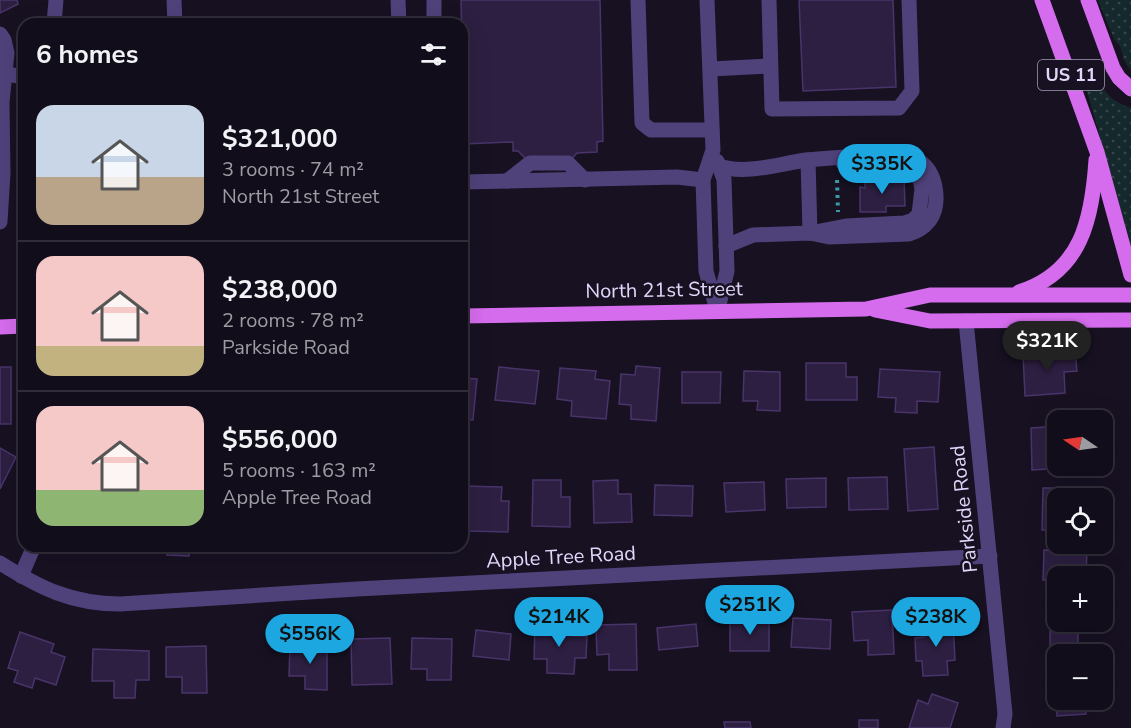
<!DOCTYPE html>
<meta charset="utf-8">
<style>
:root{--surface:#110d1a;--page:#1e1b27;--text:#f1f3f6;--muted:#9c9ca2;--line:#302d39;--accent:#1ca7e1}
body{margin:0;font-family:"Nunito Sans",sans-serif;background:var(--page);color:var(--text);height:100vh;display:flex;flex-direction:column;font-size:22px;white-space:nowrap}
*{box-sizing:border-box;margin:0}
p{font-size:20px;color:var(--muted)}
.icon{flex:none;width:33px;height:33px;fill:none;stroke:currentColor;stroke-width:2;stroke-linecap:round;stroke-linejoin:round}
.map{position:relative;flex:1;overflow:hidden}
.sheet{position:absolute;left:18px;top:18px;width:450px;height:534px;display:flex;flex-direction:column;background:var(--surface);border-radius:18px;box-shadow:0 6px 24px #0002,0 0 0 2px var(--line)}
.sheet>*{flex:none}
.needle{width:39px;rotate:283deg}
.tools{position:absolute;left:1047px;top:410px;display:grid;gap:12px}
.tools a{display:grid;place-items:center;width:66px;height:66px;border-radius:12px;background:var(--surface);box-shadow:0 6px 24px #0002,0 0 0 2px var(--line);font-size:30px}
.price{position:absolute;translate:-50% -51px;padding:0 14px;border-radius:21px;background:var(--accent);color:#111;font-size:20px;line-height:39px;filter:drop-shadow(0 2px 3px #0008)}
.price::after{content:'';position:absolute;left:50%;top:36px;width:18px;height:14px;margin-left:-9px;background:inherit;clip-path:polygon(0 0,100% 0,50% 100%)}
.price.active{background:#222;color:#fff}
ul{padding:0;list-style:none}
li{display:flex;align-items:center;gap:18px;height:150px;padding:0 18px}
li+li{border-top:2px solid var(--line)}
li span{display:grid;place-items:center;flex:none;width:168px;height:120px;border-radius:18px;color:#555}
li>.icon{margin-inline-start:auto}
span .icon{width:72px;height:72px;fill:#fffc;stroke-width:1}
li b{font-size:26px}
h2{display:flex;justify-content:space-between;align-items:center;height:72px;padding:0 18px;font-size:26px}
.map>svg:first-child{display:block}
.grass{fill:url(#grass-dots)}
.building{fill:#2d1f41;stroke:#49346a;stroke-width:1.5}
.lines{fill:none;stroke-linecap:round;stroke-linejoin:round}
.path{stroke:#3e99a7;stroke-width:4;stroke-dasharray:3 4.5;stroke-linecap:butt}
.minor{stroke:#4f427b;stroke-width:15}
.major{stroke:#d56ced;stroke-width:15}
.labels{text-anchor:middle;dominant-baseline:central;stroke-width:5;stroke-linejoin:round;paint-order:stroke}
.shield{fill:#171122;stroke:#a59cb9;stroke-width:1.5}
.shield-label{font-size:18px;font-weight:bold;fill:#e2d7fa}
.street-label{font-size:20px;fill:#e2d7fa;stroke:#171122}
</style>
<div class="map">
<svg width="1131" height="728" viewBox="0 0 1131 728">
<defs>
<pattern id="grass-dots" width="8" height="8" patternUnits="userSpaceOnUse" patternTransform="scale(1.5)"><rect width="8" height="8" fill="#15282b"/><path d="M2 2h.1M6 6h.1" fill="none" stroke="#37464b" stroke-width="1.8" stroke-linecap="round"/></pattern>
</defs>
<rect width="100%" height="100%" fill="#171122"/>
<g class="grass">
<polygon points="1098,0 1131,0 1131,71 1124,60 1120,46 1114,39"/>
<path d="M1097,77C1105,94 1113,102 1131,108V245L1084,81Z"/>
</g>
<g class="building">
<polygon points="0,0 17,0 18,4 0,13"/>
<polygon points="461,0 600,0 603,141 597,142 597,152 577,153 563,168 536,169 518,151 513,151 513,142 464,144"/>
<polygon points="799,0 893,0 896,87 803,91"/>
<polygon points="904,178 905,206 886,206 886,212 860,212 860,187 865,188 865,179"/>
<polygon points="1075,351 1077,371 1064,372 1065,393 1025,396 1023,354"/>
<polygon points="806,363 846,363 846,377 857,377 857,400 806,400"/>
<polygon points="636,366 660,368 656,421 631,419 631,405 619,404 621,374 635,375"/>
<rect x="0" y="367" width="11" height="57"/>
<polygon points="499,367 539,371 535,404 495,400"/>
<polygon points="560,368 596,371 595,379 610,381 606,419 571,416 572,401 557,399"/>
<polygon points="880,369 940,372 938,402 917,401 917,413 895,412 896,398 878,397"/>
<polygon points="744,371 780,372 780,411 757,410 758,401 743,401"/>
<polygon points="682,372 721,372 720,403 682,403"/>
<polygon points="462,378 477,379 473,420 462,419"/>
<polygon points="1058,426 1058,465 1062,465 1062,468 1032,470 1031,428"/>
<polygon points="934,447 938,509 908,511 904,449"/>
<polygon points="0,448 16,457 0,489"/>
<polygon points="887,477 888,509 849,510 848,478"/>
<polygon points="826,478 826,507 787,508 786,479"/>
<polygon points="533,480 561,480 561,497 570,497 570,527 532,526"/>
<polygon points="618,480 618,494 631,494 632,522 594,523 593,481"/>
<polygon points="764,482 765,510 726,512 724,483"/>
<polygon points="655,485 693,486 692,516 654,515"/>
<polygon points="462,486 502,487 501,501 509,501 508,532 469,531 469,505 462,505"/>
<polygon points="1043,488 1082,488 1082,498 1058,498 1058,530 1042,530"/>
<polygon points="168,546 189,546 189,556 167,555"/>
<polygon points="1044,550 1087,551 1086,574 1058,576 1058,592 1052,592 1052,580 1043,580"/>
<polygon points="892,610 894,654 868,655 868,640 854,641 852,612"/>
<polygon points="1050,613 1058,613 1058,621 1078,621 1078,652 1050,652"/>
<polygon points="793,618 831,620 830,649 791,647"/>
<polygon points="769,620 769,651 730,651 730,621"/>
<polygon points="953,620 955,660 947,661 948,675 923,676 922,661 916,661 915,638 924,637 923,622"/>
<polygon points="636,624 637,670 609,670 609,654 597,655 596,625"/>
<polygon points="696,624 698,646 659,650 657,628"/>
<polygon points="535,626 572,627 572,636 587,636 586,658 575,658 574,674 547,673 547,659 534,659"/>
<polygon points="476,630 511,634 509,660 473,656"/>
<polygon points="20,632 54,644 51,652 65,657 56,685 35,678 32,688 14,682 18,671 8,668"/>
<polygon points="390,638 392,684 352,685 351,639"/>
<polygon points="412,638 452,639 451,680 427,680 427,669 411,669"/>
<polygon points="290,645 327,646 327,690 305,689 305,676 289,676"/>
<polygon points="206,646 207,693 182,693 182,677 166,677 166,647"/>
<polygon points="93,649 149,651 149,680 136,680 135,698 114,698 114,681 92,681"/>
<polygon points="1054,667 1058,667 1058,699 1085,699 1086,714 1057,716"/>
<polygon points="932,694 958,703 950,728 909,728 918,700 928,704"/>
<rect x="859" y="720" width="19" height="8"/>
<polygon points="724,722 750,722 751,728 725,728"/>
</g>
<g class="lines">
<polyline class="path" points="837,180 838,212"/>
<g class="minor">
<polyline points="174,0 175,24"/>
<polyline points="398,0 399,24"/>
<polyline points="434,0 434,24"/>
<polyline points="638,0 642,123 651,130 712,130"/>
<polyline points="707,0 713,150 703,180 706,271 717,310"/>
<polyline points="769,0 772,109 899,108 912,91 909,0"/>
<polyline points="54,24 56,0"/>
<polyline points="0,34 4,40 7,53 2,102 3,173 0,222"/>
<polyline points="711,69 770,66"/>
<polyline points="0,73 24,77"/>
<polyline points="808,160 810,233 846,226 904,223 913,220 919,214 922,189 920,179 913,173 903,170 869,169 843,163"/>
<polyline points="717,161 724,179 727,271 718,309"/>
<path d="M718,166C746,175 778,164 806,160C839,157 876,155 909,158C913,159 918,161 922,163C937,175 941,206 929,221C924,228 917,231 909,234L829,237L810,233L753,235L726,246"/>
<polyline points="507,181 530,163 568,163 585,180"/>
<polyline points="462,182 677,177 703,180"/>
<polyline points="966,321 1005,714 1003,728"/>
<path d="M0,563C40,588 72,604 120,604L357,589L990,556"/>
<polyline points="21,576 34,546"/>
</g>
<g class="major">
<polyline points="1042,0 1097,152 1131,275"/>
<polyline points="1088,0 1113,68 1119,78 1131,89"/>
<path d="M1019,292C1082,272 1092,219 1096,160"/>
<polyline points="875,310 930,321 1131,320"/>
<polyline points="462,316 866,309 930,295 1131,295"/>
<polyline points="0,327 24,326"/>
</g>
</g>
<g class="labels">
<rect class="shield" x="1038" y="60" width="66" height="30" rx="4.5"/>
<g class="shield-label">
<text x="1071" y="75">US 11</text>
</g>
<g class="street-label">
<text transform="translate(664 290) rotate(-1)">North 21st Street</text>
<text transform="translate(964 509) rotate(-96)">Parkside Road</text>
<text transform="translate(561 557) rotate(-3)">Apple Tree Road</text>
</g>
</g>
</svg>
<div class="tools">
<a><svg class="needle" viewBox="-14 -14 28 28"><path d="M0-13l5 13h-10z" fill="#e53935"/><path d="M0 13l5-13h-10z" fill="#9c9ca2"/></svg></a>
<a><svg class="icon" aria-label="locate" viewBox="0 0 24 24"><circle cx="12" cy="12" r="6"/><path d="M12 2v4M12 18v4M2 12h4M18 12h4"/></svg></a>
<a>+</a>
<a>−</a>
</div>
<b class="price" style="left:882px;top:195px">$335K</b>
<b class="price active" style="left:1047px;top:372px">$321K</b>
<b class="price" style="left:750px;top:636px">$251K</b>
<b class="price" style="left:559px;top:648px">$214K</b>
<b class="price" style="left:936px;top:648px">$238K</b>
<b class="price" style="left:310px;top:665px">$556K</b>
<section class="sheet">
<h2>6 homes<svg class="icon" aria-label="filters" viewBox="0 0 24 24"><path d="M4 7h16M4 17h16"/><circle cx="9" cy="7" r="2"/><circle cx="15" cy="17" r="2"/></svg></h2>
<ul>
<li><span style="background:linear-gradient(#c9d6e8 60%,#b9a48a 0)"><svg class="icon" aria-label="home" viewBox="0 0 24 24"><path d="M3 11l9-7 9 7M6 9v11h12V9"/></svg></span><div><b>$321,000</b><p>3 rooms · 74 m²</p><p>North 21st Street</p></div></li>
<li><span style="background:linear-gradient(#f6c9c9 75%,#c2b280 0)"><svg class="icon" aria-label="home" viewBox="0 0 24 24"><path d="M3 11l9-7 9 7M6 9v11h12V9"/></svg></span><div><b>$238,000</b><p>2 rooms · 78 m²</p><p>Parkside Road</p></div></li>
<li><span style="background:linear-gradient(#f6c9c9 70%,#8fb573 0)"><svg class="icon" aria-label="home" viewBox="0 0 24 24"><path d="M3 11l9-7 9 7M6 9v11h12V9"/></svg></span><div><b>$556,000</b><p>5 rooms · 163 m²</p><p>Apple Tree Road</p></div></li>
</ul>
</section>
</div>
